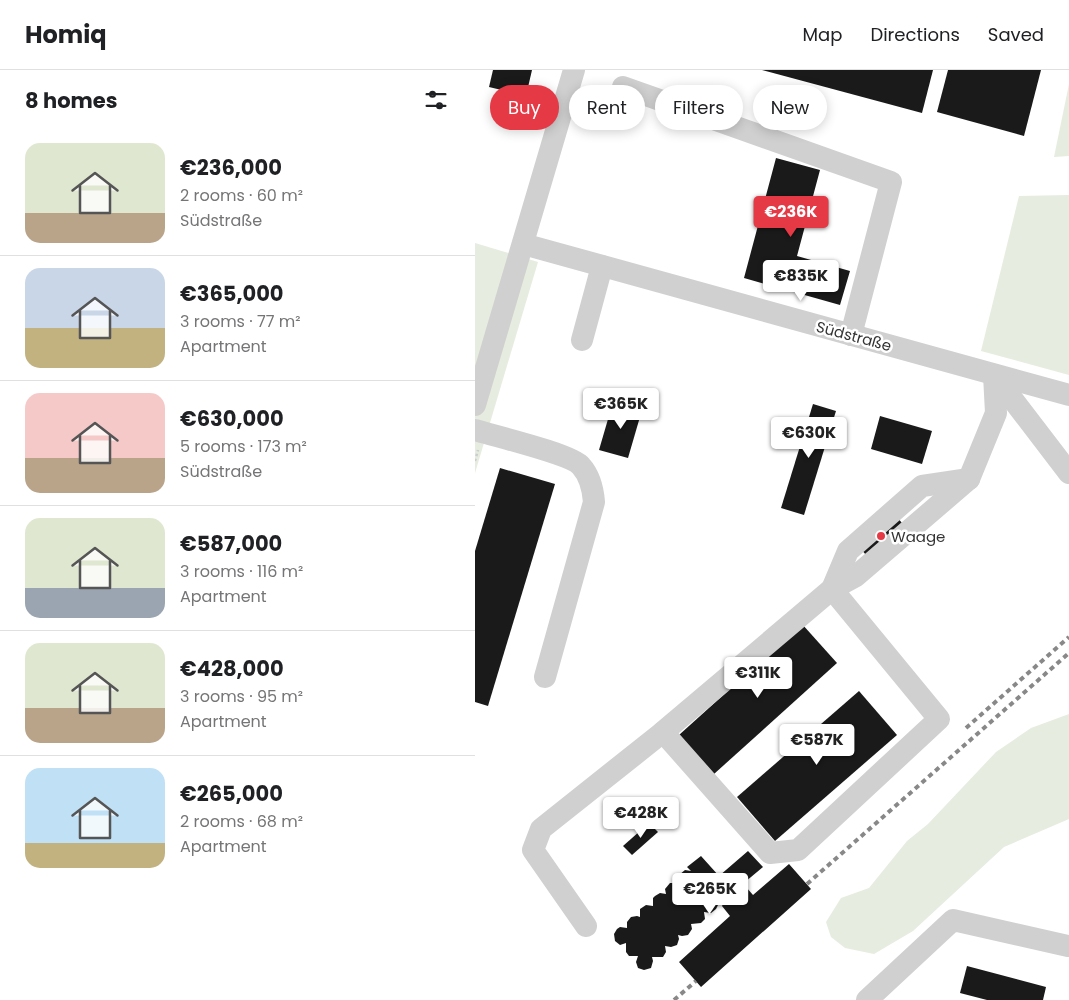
<!DOCTYPE html>
<meta charset="utf-8">
<style>
:root{--surface:#fff;--page:#f6f6f6;--text:#202124;--muted:#757577;--line:#e0e0e0;--accent:#e63946}
body{margin:0;font-family:Poppins,sans-serif;background:var(--page);color:var(--text);height:100vh;display:flex;flex-direction:column;font-size:19px;white-space:nowrap}
*{box-sizing:border-box;margin:0}
p{font-size:16px;color:var(--muted)}
.icon{flex:none;width:28px;height:28px;fill:none;stroke:currentColor;stroke-width:2;stroke-linecap:round;stroke-linejoin:round}
.map{position:relative;flex:1;overflow:hidden}
.drawer{display:flex;flex-direction:column;background:var(--surface);width:475px}
.drawer>*{flex:none}
.hud{position:absolute;left:15px;top:15px;width:475px;height:45px;display:flex;gap:10px}
.price{position:absolute;translate:-50% -42px;padding:0 11px;border-radius:5px;background:#fff;color:#222;font-size:16px;line-height:32px;filter:drop-shadow(0 1px 2px #0008)}
.price::after{content:'';position:absolute;left:50%;top:30px;width:15px;height:11px;margin-left:-8px;background:inherit;clip-path:polygon(0 0,100% 0,50% 100%)}
.price.on{background:var(--accent);color:#fff}
ul{padding:0;list-style:none}
li{display:flex;align-items:center;gap:15px;height:125px;padding:0 25px}
li+li{border-top:1px solid var(--line)}
li span{display:grid;place-items:center;flex:none;width:140px;height:100px;border-radius:15px;color:#555}
li>.icon{margin-inline-start:auto}
span .icon{width:60px;height:60px;fill:#fffc;stroke-width:1}
li b{font-size:21px}
h2{display:flex;justify-content:space-between;align-items:center;height:60px;padding:0 25px;font-size:21px}
.tag{padding:0 18px;border-radius:22px;background:var(--surface);box-shadow:0 2px 12px #0003;font-size:18px;line-height:45px}
.tag.on{background:var(--accent);color:#fff}
header{display:flex;align-items:center;gap:30px;box-sizing:border-box;height:70px;padding:0 25px;background:var(--surface);border-bottom:1px solid var(--line)}
header strong{font-size:24px}
nav{display:flex;gap:28px;margin-inline-start:auto;font-size:18px}
main{display:flex;flex:1;min-height:0}
.map>svg:first-child{display:block}
.green{fill:#e6ecdf}
.building{fill:#1a1a1a}
.lines{fill:none;stroke-linecap:round;stroke-linejoin:round}
.path{stroke:#cdcdcd;stroke-width:2.5;stroke-dasharray:2.5 2.5;stroke-linecap:butt}
.minor{stroke:#d0d0d0;stroke-width:22}
.rail{stroke:#888;stroke-width:4;stroke-dasharray:5 4;stroke-linecap:butt}
.poi-dot{fill:#e63946;stroke:#fff;stroke-width:2}
.labels{text-anchor:middle;dominant-baseline:central;stroke-width:5;stroke-linejoin:round;paint-order:stroke}
.street-label{font-size:15px;fill:#333;stroke:#fff}
.poi-label{font-size:15px;fill:#333;stroke:#fff;text-anchor:start}
</style>
<header>
<strong>Homiq</strong>
<nav><a>Map</a><a>Directions</a><a>Saved</a></nav>
</header>
<main>
<section class="drawer">
<h2>8 homes<svg class="icon" aria-label="filters" viewBox="0 0 24 24"><path d="M4 7h16M4 17h16"/><circle cx="9" cy="7" r="2"/><circle cx="15" cy="17" r="2"/></svg></h2>
<ul>
<li><span style="background:linear-gradient(#dfe7d0 70%,#b9a48a 0)"><svg class="icon" aria-label="home" viewBox="0 0 24 24"><path d="M3 11l9-7 9 7M6 9v11h12V9"/></svg></span><div><b>€236,000</b><p>2 rooms · 60 m²</p><p>Südstraße</p></div></li>
<li><span style="background:linear-gradient(#c9d6e8 60%,#c2b280 0)"><svg class="icon" aria-label="home" viewBox="0 0 24 24"><path d="M3 11l9-7 9 7M6 9v11h12V9"/></svg></span><div><b>€365,000</b><p>3 rooms · 77 m²</p><p>Apartment</p></div></li>
<li><span style="background:linear-gradient(#f6c9c9 65%,#b9a48a 0)"><svg class="icon" aria-label="home" viewBox="0 0 24 24"><path d="M3 11l9-7 9 7M6 9v11h12V9"/></svg></span><div><b>€630,000</b><p>5 rooms · 173 m²</p><p>Südstraße</p></div></li>
<li><span style="background:linear-gradient(#dfe7d0 70%,#9aa5b1 0)"><svg class="icon" aria-label="home" viewBox="0 0 24 24"><path d="M3 11l9-7 9 7M6 9v11h12V9"/></svg></span><div><b>€587,000</b><p>3 rooms · 116 m²</p><p>Apartment</p></div></li>
<li><span style="background:linear-gradient(#dfe7d0 65%,#b9a48a 0)"><svg class="icon" aria-label="home" viewBox="0 0 24 24"><path d="M3 11l9-7 9 7M6 9v11h12V9"/></svg></span><div><b>€428,000</b><p>3 rooms · 95 m²</p><p>Apartment</p></div></li>
<li><span style="background:linear-gradient(#bfe0f5 75%,#c2b280 0)"><svg class="icon" aria-label="home" viewBox="0 0 24 24"><path d="M3 11l9-7 9 7M6 9v11h12V9"/></svg></span><div><b>€265,000</b><p>2 rooms · 68 m²</p><p>Apartment</p></div></li>
</ul>
</section>
<div class="map">
<svg width="594" height="930" viewBox="0 0 594 930">
<rect width="100%" height="100%" fill="#fff"/>
<g class="green">
<polygon points="594,14 594,86 579,87"/>
<polygon points="594,125 594,305 506,281 544,126"/>
<polygon points="0,173 63,192 0,403"/>
<polygon points="594,644 594,749 529,777 438,861 399,884 370,878 356,867 351,852 366,828 394,818 432,771 453,754 521,682 556,658"/>
</g>
<g class="building">
<polygon points="18,0 57,0 51,26 14,17"/>
<polygon points="287,0 458,0 447,43"/>
<polygon points="473,0 566,0 549,66 462,42"/>
<polygon points="301,88 345,100 322,186 375,201 365,235 269,208"/>
<polygon points="138,332 167,340 153,388 124,380"/>
<polygon points="338,334 361,341 329,445 306,438"/>
<polygon points="405,346 457,361 447,394 396,379"/>
<polygon points="25,398 80,414 13,636 0,632 0,481"/>
<polygon points="421,446 427,453 391,485 385,478"/>
<polygon points="327,554 362,593 239,704 204,665"/>
<polygon points="384,621 422,665 300,771 262,727"/>
<polygon points="174,753 183,762 157,785 148,776"/>
<polygon points="273,781 288,797 258,822 261,826 271,817 278,825 314,794 336,819 226,917 204,892 255,846 247,836 248,834 243,835 241,839 236,843 229,842 230,849 226,853 216,854 217,859 213,865 207,866 203,865 204,869 202,875 196,877 190,876 191,882 188,887 177,887 178,891 176,898 169,900 163,898 161,892 163,886 154,886 151,882 151,873 145,875 140,871 139,864 142,859 145,857 152,858 152,852 156,847 162,846 165,847 165,839 171,835 178,836 178,828 180,826 185,823 191,824 190,819 195,813 204,813 204,805 210,800 216,801 212,797 226,786 244,806"/>
<polygon points="492,896 571,917 568,930 512,930 485,923"/>
</g>
<g class="lines">
<polyline class="path" points="0,391 3,380"/>
<g class="minor">
<polyline points="148,17 416,112 376,265"/>
<polyline points="48,174 594,325"/>
<polyline points="107,270 127,196"/>
<polyline points="519,305 594,403"/>
<polyline points="0,335 99,0"/>
<path d="M0,360C19,366 96,384 106,396C115,406 118,419 119,432L70,607"/>
<polyline points="188,662 295,783 323,780 464,649 357,519 373,481 447,416 494,409"/>
<polyline points="111,856 58,780 66,759 188,662 357,519 381,506 494,409 521,343 519,305"/>
<polyline points="392,930 478,850 593,876"/>
</g>
<g class="rail">
<polyline points="491,658 594,567"/>
<polyline points="332,814 594,583"/>
<polyline points="199,930 221,911"/>
</g>
</g>
<circle class="poi-dot" cx="406" cy="466" r="5"/>
<g class="labels">
<g class="street-label">
<text transform="translate(379 266) rotate(15)">Südstraße</text>
</g>
<g class="poi-label">
<text x="416" y="466">Waage</text>
</g>
</g>
</svg>
<b class="price on" style="left:316px;top:168px">€236K</b>
<b class="price" style="left:326px;top:232px">€835K</b>
<b class="price" style="left:146px;top:360px">€365K</b>
<b class="price" style="left:334px;top:389px">€630K</b>
<b class="price" style="left:283px;top:629px">€311K</b>
<b class="price" style="left:342px;top:696px">€587K</b>
<b class="price" style="left:166px;top:769px">€428K</b>
<b class="price" style="left:235px;top:845px">€265K</b>
<div class="hud">
<a class="tag on">Buy</a>
<a class="tag">Rent</a>
<a class="tag">Filters</a>
<a class="tag">New</a>
</div>
</div>
</main>
